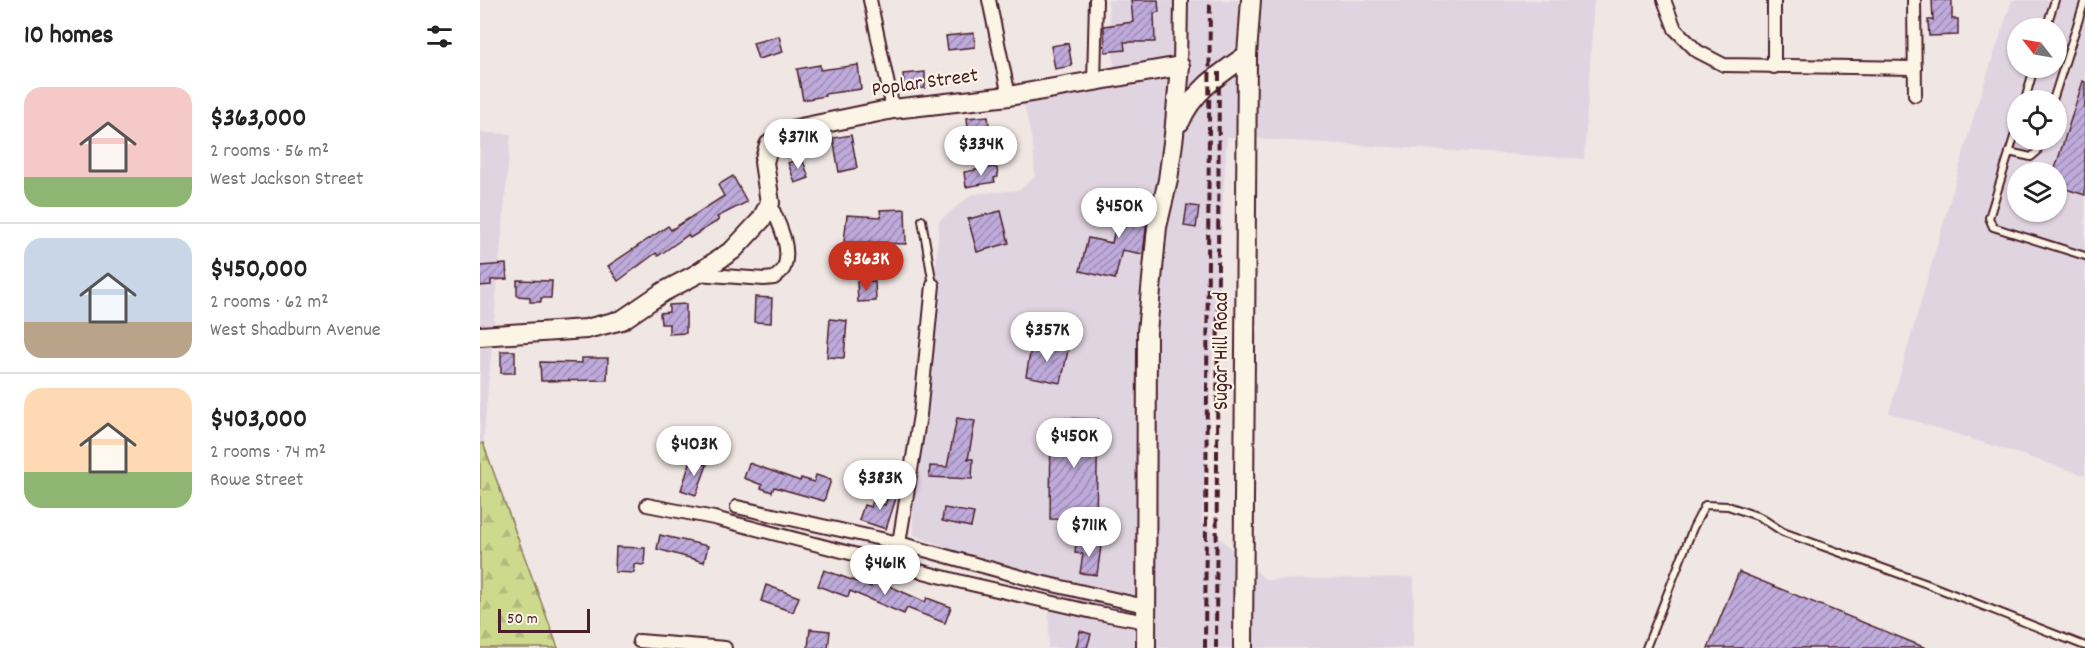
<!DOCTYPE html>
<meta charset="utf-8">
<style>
:root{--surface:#fff;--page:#f2f2f2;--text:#222;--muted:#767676;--line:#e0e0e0;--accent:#c8321e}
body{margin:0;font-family:Dekko,sans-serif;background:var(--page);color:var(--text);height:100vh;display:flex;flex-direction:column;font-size:22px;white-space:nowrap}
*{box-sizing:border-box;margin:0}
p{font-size:20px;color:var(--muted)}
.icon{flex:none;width:33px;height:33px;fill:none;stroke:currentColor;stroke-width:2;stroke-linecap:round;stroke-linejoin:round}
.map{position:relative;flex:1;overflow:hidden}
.panel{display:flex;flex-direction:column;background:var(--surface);width:480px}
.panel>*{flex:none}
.needle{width:39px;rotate:301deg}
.buttons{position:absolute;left:1527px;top:18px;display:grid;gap:12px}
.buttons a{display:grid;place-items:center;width:60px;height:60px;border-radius:50%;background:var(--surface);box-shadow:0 2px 4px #0004;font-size:30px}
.scale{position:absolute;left:18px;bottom:15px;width:92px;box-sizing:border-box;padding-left:6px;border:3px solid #4a1f2b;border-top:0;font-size:16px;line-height:21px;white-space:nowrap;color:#4a1f2b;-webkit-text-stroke:4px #fcf5e5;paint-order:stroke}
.price{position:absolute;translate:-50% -51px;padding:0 14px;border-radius:21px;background:#fff;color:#222;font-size:20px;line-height:39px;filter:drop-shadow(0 2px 3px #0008)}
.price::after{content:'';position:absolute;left:50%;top:36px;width:18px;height:14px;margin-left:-9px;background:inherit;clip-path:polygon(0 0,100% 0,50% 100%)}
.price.selected{background:var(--accent);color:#fff}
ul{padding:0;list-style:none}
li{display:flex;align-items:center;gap:18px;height:150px;padding:0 24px}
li+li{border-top:2px solid var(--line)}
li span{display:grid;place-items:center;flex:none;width:168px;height:120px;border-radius:18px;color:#555}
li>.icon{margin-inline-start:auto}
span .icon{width:72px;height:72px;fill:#fffc;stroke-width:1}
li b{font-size:26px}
h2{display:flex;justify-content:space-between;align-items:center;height:72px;padding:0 24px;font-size:26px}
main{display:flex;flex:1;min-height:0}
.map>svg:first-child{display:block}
.built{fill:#e1d4e1;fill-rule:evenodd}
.forest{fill:url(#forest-firs);stroke:#8c7c5c;stroke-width:1.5}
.building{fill:url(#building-hatch);stroke:#4a1f2b;stroke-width:1.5}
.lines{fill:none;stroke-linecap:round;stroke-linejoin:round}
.lane-casing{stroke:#4a1f2b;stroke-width:10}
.street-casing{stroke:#4a1f2b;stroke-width:16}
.secondary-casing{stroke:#4a1f2b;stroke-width:22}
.lane{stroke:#fcf5e5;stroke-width:6}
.street{stroke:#fcf5e5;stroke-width:12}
.secondary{stroke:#fcf5e5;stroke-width:18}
.rail{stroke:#4a1f2b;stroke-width:4;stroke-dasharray:9 4.5;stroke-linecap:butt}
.labels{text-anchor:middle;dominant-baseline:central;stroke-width:4.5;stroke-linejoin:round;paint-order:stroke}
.street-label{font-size:21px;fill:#4a1f2b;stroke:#fcf5e5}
</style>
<main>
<section class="panel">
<h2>10 homes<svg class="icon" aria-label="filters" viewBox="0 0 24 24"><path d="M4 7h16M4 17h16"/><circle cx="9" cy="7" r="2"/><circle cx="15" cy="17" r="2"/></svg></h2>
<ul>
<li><span style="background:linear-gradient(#f6c9c9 75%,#8fb573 0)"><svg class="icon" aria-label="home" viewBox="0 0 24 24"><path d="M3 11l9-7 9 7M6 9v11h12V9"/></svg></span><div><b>$363,000</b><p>2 rooms · 56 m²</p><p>West Jackson Street</p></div></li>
<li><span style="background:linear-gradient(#c9d6e8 70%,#b9a48a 0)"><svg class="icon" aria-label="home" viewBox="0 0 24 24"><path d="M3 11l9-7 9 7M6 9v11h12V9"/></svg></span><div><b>$450,000</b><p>2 rooms · 62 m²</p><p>West Shadburn Avenue</p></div></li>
<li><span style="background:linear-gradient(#ffd9b3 70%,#8fb573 0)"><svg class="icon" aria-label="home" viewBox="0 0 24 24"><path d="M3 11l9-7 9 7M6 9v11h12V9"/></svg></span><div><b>$403,000</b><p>2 rooms · 74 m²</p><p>Rowe Street</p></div></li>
</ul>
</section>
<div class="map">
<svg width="1605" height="648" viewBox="0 0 1605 648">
<defs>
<pattern id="forest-firs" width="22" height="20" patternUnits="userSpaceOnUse" patternTransform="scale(1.5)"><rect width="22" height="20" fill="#cdda8e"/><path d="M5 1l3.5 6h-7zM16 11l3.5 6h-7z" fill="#b2bb7b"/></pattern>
<pattern id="building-hatch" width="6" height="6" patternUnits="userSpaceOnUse" patternTransform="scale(1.5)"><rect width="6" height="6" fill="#bfabdb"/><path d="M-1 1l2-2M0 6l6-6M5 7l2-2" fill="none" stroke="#9d8bb2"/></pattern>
</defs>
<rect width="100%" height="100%" fill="#f0e6e3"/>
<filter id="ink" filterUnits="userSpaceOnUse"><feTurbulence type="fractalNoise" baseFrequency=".0167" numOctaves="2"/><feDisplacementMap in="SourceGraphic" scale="12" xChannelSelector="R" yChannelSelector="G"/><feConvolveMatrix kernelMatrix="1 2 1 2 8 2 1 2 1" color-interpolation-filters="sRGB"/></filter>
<g filter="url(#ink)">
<g class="built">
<polygon points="628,0 1114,0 1104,159 747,137 722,522 786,580 934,577 933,648 568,648 570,588 434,535 432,506 447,396 459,221 492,194 540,190 555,176 553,146 543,99 635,76"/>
<path d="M1532,0H1605V475L1409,413L1498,102ZM1538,28H1576V68H1538ZM1538,100H1576V140H1538ZM1538,172H1576V212H1538Z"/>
<polygon points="0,133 31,134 3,443 0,444"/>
</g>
<polygon class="forest" points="3,443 78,648 0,648 0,444"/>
<g class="building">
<polygon points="651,0 678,0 679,12 674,13 675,42 644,42 645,50 625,52 624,26 653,22"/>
<polygon points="1452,0 1472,0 1472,19 1478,19 1478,35 1449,36 1448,20 1453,20"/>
<polygon points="494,33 495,47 468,50 466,36"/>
<polygon points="299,36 303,52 278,59 273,43"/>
<polygon points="588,43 592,66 575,69 571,46"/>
<polygon points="340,65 340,70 378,65 381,89 344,94 345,96 323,100 317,69"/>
<polygon points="445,72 445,88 424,89 423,74"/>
<polygon points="1603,81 1605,82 1605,195 1576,186 1576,172 1574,172"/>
<polygon points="508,116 510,135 489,137 487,118"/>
<polygon points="371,135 377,168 359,172 353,138"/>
<polygon points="322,158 329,178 315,183 308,163"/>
<polygon points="513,167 517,168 518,177 514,178 515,182 486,187 484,172"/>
<polygon points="253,176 267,202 237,217 239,220 210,238 208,235 178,256 176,253 138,281 128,266 188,226 191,230 244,196 238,185"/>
<polygon points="649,191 669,194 665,219 667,220 663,254 642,250 635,279 600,271 608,238 632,243 638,214 645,216"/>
<polygon points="707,205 719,207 716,228 704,226"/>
<polygon points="425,209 426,244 364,242 367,215 401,217 400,210"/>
<polygon points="521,211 529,243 497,252 488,219"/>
<polygon points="26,264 27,279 11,280 11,285 0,286 0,266"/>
<polygon points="37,280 72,281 71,298 61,298 61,302 50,302 50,297 37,296"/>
<polygon points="395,281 396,301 378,302 377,282"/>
<polygon points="275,297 292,298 291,323 274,322"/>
<polygon points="206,304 206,333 189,334 189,324 181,324 180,313 189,312 189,305"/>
<polygon points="350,319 367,321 364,358 347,357"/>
<polygon points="552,343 588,350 581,383 546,376"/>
<rect x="21" y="351" width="14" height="22"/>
<polygon points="102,358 128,358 127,380 61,381 60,362 102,363"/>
<polygon points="477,418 495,421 488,459 493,459 492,479 449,477 450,466 467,467"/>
<polygon points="571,418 618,419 616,520 570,519"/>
<polygon points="211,460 227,465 216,495 201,490"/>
<polygon points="269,463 320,481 321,478 334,482 336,475 351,480 344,501 294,487 292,492 281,488 282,485 264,478"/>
<polygon points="411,487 419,489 406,529 379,520 384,505 391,507 393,501 405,505"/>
<polygon points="464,508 494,513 491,527 462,521"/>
<polygon points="180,535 228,546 224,562 177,549"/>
<polygon points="596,543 621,546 617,575 600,573 603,554 595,553"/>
<polygon points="136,547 165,548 164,565 154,564 154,573 135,572"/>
<polygon points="344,570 391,587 394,579 445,602 447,598 471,607 465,623 427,608 424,614 370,591 368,597 338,586"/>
<polygon points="1259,572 1446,648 1228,648"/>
<polygon points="286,585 319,597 313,612 281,601"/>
<polygon points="330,629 350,631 348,648 328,648"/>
<polygon points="600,631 611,634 607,648 596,648"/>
</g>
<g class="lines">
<defs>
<g id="lane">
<polyline points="1566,28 1575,0"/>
<polyline points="1545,100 1554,68"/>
<polyline points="1573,100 1605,0"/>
<polyline points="1538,124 1509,218 1513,227 1605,256"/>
<polyline points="1529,152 1551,157 1557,152 1561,140"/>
<polyline points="442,220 453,285"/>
<polyline points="1166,648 1213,528 1225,505 1248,506 1280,517 1303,532 1447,584 1605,646"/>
</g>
<g id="street">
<polyline points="390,0 413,109"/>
<polyline points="509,0 529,96"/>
<polyline points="1184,0 1195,29 1217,51 1244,65 1435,68"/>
<polyline points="1434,0 1435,95"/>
<polyline points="700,66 701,0"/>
<polyline points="1294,67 1294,0"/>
<polyline points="614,82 616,0"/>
<path d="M217,274L284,279L294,278C297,275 302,272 304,268C312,247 298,222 290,203"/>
<polyline points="167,505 234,518 482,582 613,612 666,622"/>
<polyline points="257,507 419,543 560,582 665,606"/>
<polyline points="419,543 440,415 453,285"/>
<polyline points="159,641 245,648"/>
</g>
<g id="secondary">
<path d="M700,122C713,91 740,74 767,55"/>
<polyline points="0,336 106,329 142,320 183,292 217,274 253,250 281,220 290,203 284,162 289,145 316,129 413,109 529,96 700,66 694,135 688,180 677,227 667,332 666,648"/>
<polyline points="763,648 767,55 771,0"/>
</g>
</defs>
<use href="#lane" class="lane-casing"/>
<use href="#street" class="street-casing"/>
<use href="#secondary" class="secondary-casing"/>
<use href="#lane" class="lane"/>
<use href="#street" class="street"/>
<use href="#secondary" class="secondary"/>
<g class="rail">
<polyline points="725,648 730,0"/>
<polyline points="736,648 739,72"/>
</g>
</g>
</g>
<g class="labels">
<g class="street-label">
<text transform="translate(445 84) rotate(-8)">Poplar Street</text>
<text transform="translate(743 351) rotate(-90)">Sugar Hill Road</text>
</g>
</g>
</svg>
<div class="buttons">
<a><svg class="needle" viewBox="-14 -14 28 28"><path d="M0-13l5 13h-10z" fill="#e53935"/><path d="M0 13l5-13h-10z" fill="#767676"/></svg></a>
<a><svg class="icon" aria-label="locate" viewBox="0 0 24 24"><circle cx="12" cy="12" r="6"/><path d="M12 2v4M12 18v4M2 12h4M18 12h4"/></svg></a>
<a><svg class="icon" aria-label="layers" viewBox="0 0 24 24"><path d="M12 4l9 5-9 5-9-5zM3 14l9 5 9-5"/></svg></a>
</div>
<div class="scale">50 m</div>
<b class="price" style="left:318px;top:170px">$371K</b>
<b class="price" style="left:501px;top:177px">$334K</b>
<b class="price" style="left:639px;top:239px">$450K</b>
<b class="price selected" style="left:386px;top:292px">$363K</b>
<b class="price" style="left:567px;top:363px">$357K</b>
<b class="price" style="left:594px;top:469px">$450K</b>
<b class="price" style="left:214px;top:477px">$403K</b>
<b class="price" style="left:400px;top:511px">$383K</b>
<b class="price" style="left:609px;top:558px">$711K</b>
<b class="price" style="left:405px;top:596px">$461K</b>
</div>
</main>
